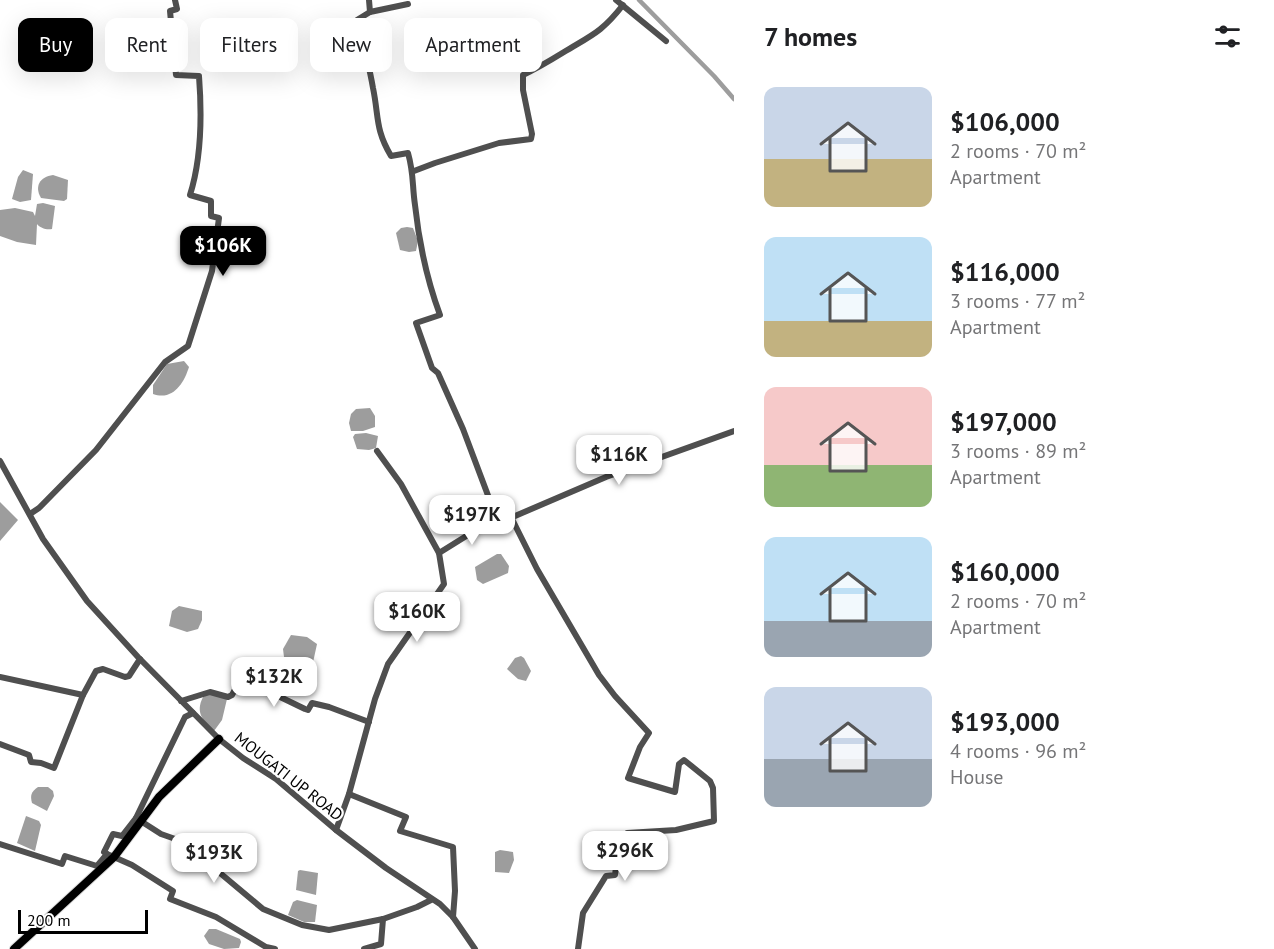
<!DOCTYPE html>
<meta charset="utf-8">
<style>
:root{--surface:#fff;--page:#f2f2f2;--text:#202124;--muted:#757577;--accent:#000}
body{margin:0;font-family:"PT Sans",sans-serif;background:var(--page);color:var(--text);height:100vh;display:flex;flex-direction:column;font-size:22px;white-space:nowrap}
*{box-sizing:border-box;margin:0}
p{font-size:20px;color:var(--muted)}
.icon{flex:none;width:33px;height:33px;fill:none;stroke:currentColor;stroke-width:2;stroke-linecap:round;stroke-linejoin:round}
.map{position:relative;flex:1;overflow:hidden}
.side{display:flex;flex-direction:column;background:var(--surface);width:540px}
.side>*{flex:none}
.hud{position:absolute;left:18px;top:18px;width:570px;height:54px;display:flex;gap:12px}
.scale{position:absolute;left:18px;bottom:15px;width:130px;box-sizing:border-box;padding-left:6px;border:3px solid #000;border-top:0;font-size:16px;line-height:21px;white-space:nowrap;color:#000;-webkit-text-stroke:4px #fff;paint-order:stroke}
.price{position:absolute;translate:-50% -51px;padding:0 14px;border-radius:12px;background:#fff;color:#222;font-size:20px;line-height:39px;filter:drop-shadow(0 2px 3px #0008)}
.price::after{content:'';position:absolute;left:50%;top:36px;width:18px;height:14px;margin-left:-9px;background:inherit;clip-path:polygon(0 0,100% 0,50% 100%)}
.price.selected{background:var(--accent);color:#fff}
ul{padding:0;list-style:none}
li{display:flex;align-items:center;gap:18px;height:150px;padding:0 30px}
li span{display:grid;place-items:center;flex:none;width:168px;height:120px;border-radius:12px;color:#555}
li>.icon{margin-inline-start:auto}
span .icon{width:72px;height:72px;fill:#fffc;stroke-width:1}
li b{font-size:26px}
h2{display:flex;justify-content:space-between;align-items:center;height:72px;padding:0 30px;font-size:26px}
.tag{padding:0 21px;border-radius:12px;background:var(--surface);box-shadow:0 6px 24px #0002;font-size:21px;line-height:54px}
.tag.selected{background:var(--accent);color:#fff}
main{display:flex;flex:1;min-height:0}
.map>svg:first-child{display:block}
.water{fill:#9d9d9d}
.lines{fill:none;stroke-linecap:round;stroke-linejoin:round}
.canal{stroke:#9d9d9d;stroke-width:4.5}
.major-casing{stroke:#dbdbdb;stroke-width:10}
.minor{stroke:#4f4f4f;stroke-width:6}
.major{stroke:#000;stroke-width:8}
.labels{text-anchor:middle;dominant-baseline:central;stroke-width:4.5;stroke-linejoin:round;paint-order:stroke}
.street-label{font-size:16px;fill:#000;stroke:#fff}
</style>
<main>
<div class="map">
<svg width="734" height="949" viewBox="0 0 734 949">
<rect width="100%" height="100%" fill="#fff"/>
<g class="water">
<polygon points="23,170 33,174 31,200 20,202 12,199 18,177"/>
<path d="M53,175L68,180L67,199L64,201L41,198C34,186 40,177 53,175Z"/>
<path d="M43,203L55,206L52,229C46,230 40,228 37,224L36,245L17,242L0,236V210L15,208L33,212L35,216L37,204Z"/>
<polygon points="407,227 413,228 418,241 416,251 409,252 400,250 396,233 401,228"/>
<path d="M184,361L189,367C184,383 173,401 153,394V385L167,364Z"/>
<polygon points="370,408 375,416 375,427 363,431 351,431 349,423 351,414 356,409"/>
<polygon points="366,433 378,436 376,448 369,450 357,449 353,437 355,434"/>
<polygon points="0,502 18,520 0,541"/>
<polygon points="497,554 501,554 509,566 508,573 483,584 477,580 475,567"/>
<polygon points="395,597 416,602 415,612 406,631 391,627 384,620 389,603"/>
<polygon points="179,606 202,611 202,620 198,629 187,632 169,626 172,611"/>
<polygon points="291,635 307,637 317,644 312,667 291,662 284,657 283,649"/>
<polygon points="521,656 524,658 531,671 526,681 518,679 507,669 515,658"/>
<path d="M210,693L227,699L222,720L214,731C203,720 195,713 203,697Z"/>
<path d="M38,787H48L53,791L54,796L47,811L32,803C30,795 31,792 38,787Z"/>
<polygon points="26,816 39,821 41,825 35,851 17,843"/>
<polygon points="500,850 513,852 514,860 509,873 495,872 495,852"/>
<polygon points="300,870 318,873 316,895 296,890 298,871"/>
<polygon points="297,900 317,905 315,922 304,922 288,915 293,902"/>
<polygon points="209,929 216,929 240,939 241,942 239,948 224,949 209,944 204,936"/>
</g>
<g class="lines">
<polyline class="canal" points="639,0 714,76 734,99"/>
<defs>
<polyline id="major" points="14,949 114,857 159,797 219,739"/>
</defs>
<use href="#major" class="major-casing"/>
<g class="minor">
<path d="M369,0L370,12L357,20C363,42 369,65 373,88C379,117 375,129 391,156L408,153C414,174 412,185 415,205C419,242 427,280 440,315L416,323L432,368L438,373L463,429L498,522"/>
<polyline points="616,0 666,41"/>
<polyline points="370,12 408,4"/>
<path d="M414,171L435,163L499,143L531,139L532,134L523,90V75C538,68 551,60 564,52C592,35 602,32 623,5"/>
<polyline points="0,461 43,539 87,601 138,657 219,739 243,758 276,779 336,830 386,868 440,904 453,917 475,949"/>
<path d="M30,514L39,508L96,450L165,362L188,346L212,271L219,218L211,216V201L190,195C202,157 202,115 199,76L176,75L170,11L177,9L175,0"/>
<polyline points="511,517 537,569 599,675 615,696 649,733 640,747 628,778 675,792 679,764 684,760 710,781 713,788 714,821 676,830 627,833 618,851 615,875 606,876 583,913 578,949"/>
<polyline points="439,553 484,525 515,516 606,477 734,431"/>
<polyline points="0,677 83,695"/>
<polyline points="181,701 210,692 228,697 232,695 238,684 240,683 274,694 305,709 308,710 312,703 329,707 369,722"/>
<polyline points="193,713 185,717 136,818 161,834 181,841 198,851 210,861 220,873 263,909 302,925 329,930 383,919 417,907 431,900"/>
<polyline points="0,744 29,755 31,762 41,763 54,768 83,695 96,671 103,669 125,677 129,676 140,659"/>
<polyline points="349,794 406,817 400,831 453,847 455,891 453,917"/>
<polyline points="336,830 349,794 375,699 388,664 444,584 439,553 401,484 377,451"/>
<polyline points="0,844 62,864 65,856 97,866 107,854 132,865 173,891 170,899 216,917 266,947 275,949"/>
<polyline points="107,854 104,852 113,834 122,836 136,818"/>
<polyline points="364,949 381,944 383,919"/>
</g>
<use href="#major" class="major"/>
</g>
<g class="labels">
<g class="street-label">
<text transform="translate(289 776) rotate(38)">MOUGATI UP ROAD</text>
</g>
</g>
</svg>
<div class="scale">200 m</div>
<b class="price selected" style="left:223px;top:277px">$106K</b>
<b class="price" style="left:619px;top:486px">$116K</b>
<b class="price" style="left:472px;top:546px">$197K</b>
<b class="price" style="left:417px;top:643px">$160K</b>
<b class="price" style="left:274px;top:708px">$132K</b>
<b class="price" style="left:625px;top:882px">$296K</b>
<b class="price" style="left:214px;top:884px">$193K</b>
<div class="hud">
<a class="tag selected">Buy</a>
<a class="tag">Rent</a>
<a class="tag">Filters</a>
<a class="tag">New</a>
<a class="tag">Apartment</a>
</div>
</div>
<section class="side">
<h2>7 homes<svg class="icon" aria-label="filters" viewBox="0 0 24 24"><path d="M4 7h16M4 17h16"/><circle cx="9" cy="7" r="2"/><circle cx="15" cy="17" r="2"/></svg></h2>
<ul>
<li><span style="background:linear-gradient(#c9d6e8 60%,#c2b280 0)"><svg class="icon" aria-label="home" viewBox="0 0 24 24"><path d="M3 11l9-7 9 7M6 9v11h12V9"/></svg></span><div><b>$106,000</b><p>2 rooms · 70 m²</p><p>Apartment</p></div></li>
<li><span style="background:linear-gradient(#bfe0f5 70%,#c2b280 0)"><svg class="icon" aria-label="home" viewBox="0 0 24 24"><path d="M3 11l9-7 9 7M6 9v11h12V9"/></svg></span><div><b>$116,000</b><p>3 rooms · 77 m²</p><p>Apartment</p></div></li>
<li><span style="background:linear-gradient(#f6c9c9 65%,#8fb573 0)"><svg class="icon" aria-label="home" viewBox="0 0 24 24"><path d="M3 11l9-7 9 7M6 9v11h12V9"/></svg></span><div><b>$197,000</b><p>3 rooms · 89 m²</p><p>Apartment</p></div></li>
<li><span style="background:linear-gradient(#bfe0f5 70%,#9aa5b1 0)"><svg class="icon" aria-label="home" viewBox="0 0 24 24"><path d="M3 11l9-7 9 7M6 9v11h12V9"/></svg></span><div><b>$160,000</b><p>2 rooms · 70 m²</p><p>Apartment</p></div></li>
<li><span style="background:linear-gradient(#c9d6e8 60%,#9aa5b1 0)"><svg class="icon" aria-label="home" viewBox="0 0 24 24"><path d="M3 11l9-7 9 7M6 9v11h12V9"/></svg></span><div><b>$193,000</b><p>4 rooms · 96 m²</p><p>House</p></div></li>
</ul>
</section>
</main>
